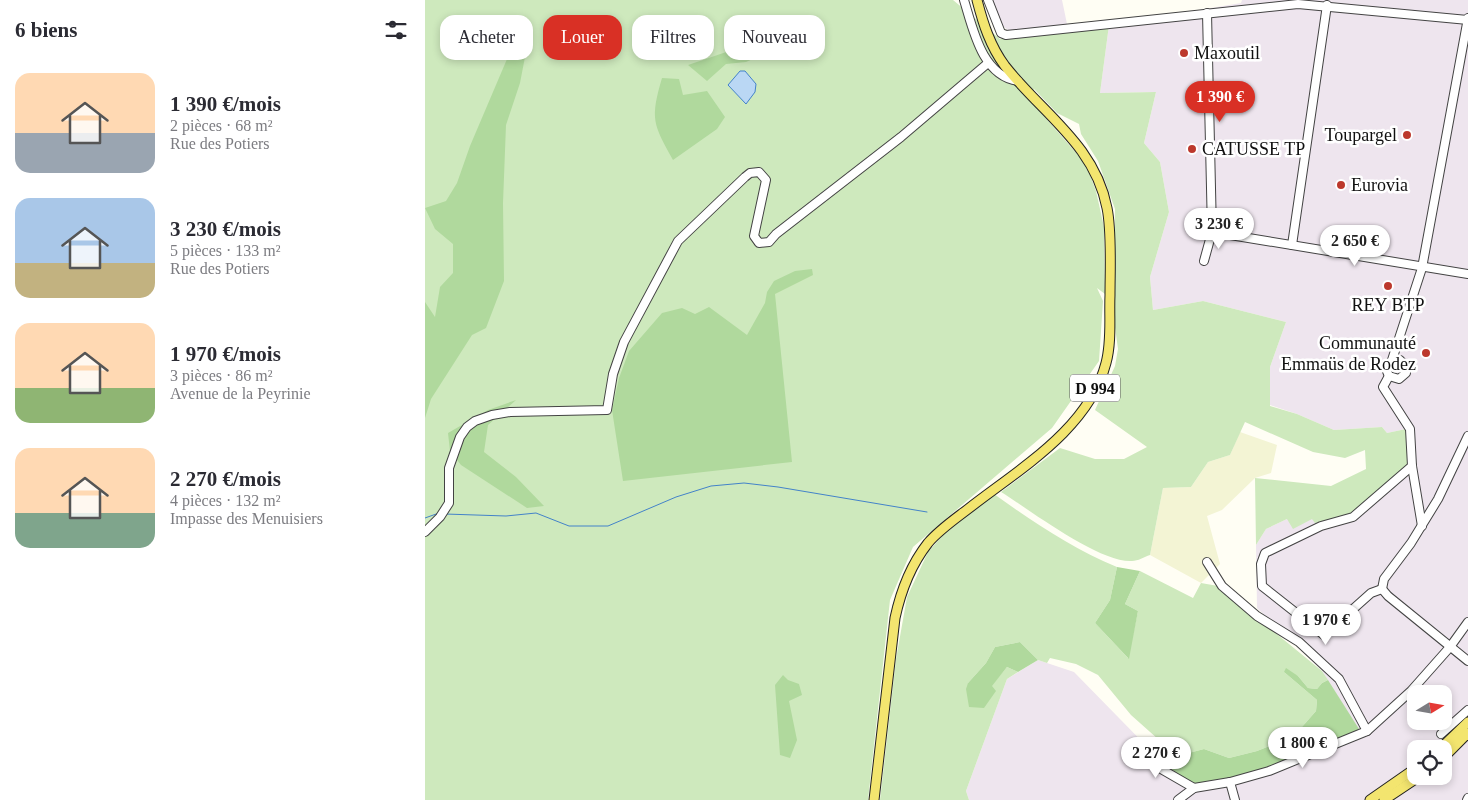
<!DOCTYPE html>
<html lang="fr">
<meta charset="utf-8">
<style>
:root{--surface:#fff;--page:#f7f7f7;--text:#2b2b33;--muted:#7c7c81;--accent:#d93025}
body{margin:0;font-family:Georgia,serif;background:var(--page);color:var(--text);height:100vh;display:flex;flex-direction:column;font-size:19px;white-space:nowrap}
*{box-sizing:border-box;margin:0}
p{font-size:16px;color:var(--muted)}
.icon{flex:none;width:28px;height:28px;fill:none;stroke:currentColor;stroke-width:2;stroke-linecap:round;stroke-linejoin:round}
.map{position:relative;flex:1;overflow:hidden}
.drawer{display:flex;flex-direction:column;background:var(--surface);width:425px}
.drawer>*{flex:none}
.banner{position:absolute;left:15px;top:15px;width:475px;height:45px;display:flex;gap:10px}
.needle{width:32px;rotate:79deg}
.tools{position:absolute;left:982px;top:685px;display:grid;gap:10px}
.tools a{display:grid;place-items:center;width:45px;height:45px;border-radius:10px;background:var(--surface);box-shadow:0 2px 8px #0003;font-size:25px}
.price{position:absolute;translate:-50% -42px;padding:0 11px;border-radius:18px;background:#fff;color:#222;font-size:16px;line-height:32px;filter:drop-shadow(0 1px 2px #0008)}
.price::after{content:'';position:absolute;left:50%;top:30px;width:15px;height:11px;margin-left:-8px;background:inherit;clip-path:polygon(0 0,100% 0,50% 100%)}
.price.current{background:var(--accent);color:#fff}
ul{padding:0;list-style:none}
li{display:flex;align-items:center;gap:15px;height:125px;padding:0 15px}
li span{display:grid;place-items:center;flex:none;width:140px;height:100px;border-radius:15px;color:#555}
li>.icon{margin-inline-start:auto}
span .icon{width:60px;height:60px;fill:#fffc;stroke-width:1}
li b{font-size:21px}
h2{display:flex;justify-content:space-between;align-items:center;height:60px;padding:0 15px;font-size:21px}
.pill{padding:0 18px;border-radius:15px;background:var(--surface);box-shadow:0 2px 8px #0003;font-size:18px;line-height:45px}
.pill.current{background:var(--accent);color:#fff}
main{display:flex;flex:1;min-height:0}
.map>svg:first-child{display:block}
.industrial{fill:#eee5ee;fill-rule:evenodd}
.farmland{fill:#f3f4d4}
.green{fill:#cee9bd}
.forest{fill:#b0d99d}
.water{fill:#bad7f4;stroke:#4382c9}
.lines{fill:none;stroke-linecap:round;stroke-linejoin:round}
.stream{stroke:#4382c9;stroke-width:1}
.minor-casing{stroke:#434343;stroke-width:10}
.major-casing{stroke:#212121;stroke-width:11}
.minor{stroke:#fff;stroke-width:8}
.major{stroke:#f3e56f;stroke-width:9}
.poi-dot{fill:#bc382c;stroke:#fff;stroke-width:2}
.labels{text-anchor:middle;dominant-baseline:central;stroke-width:5;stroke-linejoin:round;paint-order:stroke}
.shield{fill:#fff;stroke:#585858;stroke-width:1}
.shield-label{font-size:16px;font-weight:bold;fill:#101010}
.poi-label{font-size:18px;fill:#101010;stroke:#fff;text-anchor:start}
</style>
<main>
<section class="drawer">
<h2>6 biens<svg class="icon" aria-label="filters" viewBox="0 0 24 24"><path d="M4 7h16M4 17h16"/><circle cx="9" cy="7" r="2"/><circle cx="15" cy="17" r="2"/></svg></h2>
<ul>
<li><span style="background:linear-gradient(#ffd9b3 60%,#9aa5b1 0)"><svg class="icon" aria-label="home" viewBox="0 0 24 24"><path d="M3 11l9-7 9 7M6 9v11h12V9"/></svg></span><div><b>1 390 €/mois</b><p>2 pièces · 68 m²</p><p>Rue des Potiers</p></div></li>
<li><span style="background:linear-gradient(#a9c7e8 65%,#c2b280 0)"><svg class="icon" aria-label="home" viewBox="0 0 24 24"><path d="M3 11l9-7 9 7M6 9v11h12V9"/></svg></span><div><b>3 230 €/mois</b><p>5 pièces · 133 m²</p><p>Rue des Potiers</p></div></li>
<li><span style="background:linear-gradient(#ffd9b3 65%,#8fb573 0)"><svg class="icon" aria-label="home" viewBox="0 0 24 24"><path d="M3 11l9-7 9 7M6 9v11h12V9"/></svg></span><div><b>1 970 €/mois</b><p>3 pièces · 86 m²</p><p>Avenue de la Peyrinie</p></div></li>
<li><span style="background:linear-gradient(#ffd9b3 65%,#7fa58c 0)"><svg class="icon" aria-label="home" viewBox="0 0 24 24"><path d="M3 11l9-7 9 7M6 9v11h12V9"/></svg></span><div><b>2 270 €/mois</b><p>4 pièces · 132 m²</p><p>Impasse des Menuisiers</p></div></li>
</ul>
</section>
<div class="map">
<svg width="1043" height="800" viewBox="0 0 1043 800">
<rect width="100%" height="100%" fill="#fffef4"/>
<g class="industrial">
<polygon points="568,0 637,0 642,24 586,32 576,25"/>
<path d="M817,0H1043V800H544L541,791L582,679L613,660L649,672L739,764L768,784L934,730L897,671L832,608L831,545L841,529L862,519L909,518L925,515L984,466L981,429L962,433L957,427L909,430L872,414L845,405V367L861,322L778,301L728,310L725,277L744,212L735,162L719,143L731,92L675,93L684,25L816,3ZM991,694H1019V721H991ZM991,749H1019V776H991Z"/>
</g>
<polygon class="farmland" points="815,432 852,445 846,473 830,478 797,510 782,516 795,564 776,583 725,555 738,488 766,487 783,462 805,455"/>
<g class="green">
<path d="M0,0H528L575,39L684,25L675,93L731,92L719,143L735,162L744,212L725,277L728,310L778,301L861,322L845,367V406L872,414L909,430L957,427L962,433L981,429L984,466L925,515L890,523L887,519L868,529L862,519L841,529L831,545L830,478L906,486L941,469L940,450L920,458L888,452L820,422L805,455L783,462L766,487L738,488L725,555C719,557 713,561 707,561C674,563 605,510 576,492L635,448L670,459H699L722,447L670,410L690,366L693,349L689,320L690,209L673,161L656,134L654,124L632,113L609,89L604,99L661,164L671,191L679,227L680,294L672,288L678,301L674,361L627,428L488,547L465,600L443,800H0Z"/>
<path d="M569,494C608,522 648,549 692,567L685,600L670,623L703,658L713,611L700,604L715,571L768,598L776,583L793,586L897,671L903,680L897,683L892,689L883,688L873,676L859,672L892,700L891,711L869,736L832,751L804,758L779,749L752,756L706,715L673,675L651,664L625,658L622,663L613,660L595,642L570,647L561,663L543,683L566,686L582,667L593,672L582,679L541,791L544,800H455L471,659L482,597L503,552L518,535Z"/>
</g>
<g class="forest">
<polygon points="364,23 353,41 337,55 321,62 301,64 282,81 263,65 346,37"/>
<polygon points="105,31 95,83 81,125 78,203 79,281 61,328 47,335 6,399 0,418 0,302 10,317 15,287 28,273 28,244 10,229 0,208 21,201 32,183 45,146 85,52"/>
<path d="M237,78L254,79L258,95L282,91L300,117L292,129L248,160C228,124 225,119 237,78Z"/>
<polygon points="387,269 388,275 350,294 367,462 198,481 187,410 194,378 204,351 237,313 257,308 270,314 284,307 322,335 340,303 342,292 349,281 370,271"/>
<polygon points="91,400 63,425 59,452 91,477 119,506 102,508 36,465 25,451 23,433 63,410"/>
<polygon points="692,567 715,571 700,604 713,611 704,659 670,623 685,600"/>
<polygon points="595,642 613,660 593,672 582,667 567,686 571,691 559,708 544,707 541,689 543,683 561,663 570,647"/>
<polygon points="861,668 873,676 883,688 892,689 897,683 903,680 934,729 922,737 823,775 768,784 739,764 752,756 779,749 804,758 832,751 869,736 891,711 892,700 859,672"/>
<polygon points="358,675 363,680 374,684 377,695 364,701 372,740 365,758 355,755 350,685"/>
</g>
<polygon class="water" points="315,71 320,71 331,84 330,92 321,104 303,85"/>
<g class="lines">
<g class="stream">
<polyline points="20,514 81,516 111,513 144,526 183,526 251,497 286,486 319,483 353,487 502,512"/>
<polyline points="0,518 14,513"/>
</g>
<defs>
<g id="minor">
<path d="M539,0C548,29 557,76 593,81"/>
<polyline points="563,0 576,33 581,35 873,4 1043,20"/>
<polyline points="787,232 1043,274"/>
<polyline points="867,245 902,5"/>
<polyline points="779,261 787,232 782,13"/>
<polyline points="967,360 975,360 981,367 981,373 974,379 964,376 961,369 967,360 997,268 1043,18"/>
<polyline points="964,376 958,387 985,429 987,466 997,526"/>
<polyline points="0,532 15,517 24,503 24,468 35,437 42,427 50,421 67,415 85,412 182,410 188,374 199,342 253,241 320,177 325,173 334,172 341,180 329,236 334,243 344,242 351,234 476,137 563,63"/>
<polyline points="782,562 797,586 832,616 874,642 914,679 942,731"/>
<polyline points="957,589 946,593 899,635 837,586 836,564 840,553 896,526 928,517 987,466"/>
<polyline points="957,589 959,579 986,543 1013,499 1043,436"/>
<polyline points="957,589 963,596 1043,661"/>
<polyline points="1016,734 1043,710"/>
<polyline points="705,751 769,788"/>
<polyline points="805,782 810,800"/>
<polyline points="753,800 769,788 805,782 844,771 942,731 986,691 1025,647 1043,622"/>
<polyline points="1042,800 1043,798"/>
</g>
<g id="major">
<polyline points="1015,749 1043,722"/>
<polyline points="1019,757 1043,733"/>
<path d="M449,800L470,618C476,590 485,566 503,543C514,530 530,519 543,509C594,469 664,429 681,363C687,341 684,317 685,295C685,270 687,232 682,208C670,145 617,113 580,66C565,46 558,23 552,0"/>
<polyline points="945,800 991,768"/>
<polyline points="959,800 995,776"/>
</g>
</defs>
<use href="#minor" class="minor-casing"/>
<use href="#major" class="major-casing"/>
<use href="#minor" class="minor"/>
<use href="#major" class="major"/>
</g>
<g class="poi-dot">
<circle cx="759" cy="53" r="5"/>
<circle cx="982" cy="135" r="5"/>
<circle cx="767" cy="149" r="5"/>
<circle cx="916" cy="185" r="5"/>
<circle cx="963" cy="286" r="5"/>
<circle cx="1001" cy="353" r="5"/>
</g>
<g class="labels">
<rect class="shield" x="645" y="374.5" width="50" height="27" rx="4"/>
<g class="shield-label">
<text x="670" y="388">D 994</text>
</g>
<g class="poi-label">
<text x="769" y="53">Maxoutil</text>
<text x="972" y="135" text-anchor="end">Toupargel</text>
<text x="777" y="149">CATUSSE TP</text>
<text x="926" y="185">Eurovia</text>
<text x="963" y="305" text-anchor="middle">REY BTP</text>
<text x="991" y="343" text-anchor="end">Communauté<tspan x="991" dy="21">Emmaüs de Rodez</tspan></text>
</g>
</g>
</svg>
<div class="tools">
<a><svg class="needle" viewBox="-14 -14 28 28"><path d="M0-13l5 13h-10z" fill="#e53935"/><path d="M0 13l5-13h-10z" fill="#7c7c81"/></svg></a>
<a><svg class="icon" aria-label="locate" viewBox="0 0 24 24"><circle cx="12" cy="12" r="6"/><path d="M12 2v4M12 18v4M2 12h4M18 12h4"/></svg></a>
</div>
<b class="price current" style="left:795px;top:123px">1 390 €</b>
<b class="price" style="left:794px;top:250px">3 230 €</b>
<b class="price" style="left:930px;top:267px">2 650 €</b>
<b class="price" style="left:901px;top:646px">1 970 €</b>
<b class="price" style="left:878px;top:769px">1 800 €</b>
<b class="price" style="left:731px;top:779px">2 270 €</b>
<div class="banner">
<a class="pill">Acheter</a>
<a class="pill current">Louer</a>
<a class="pill">Filtres</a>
<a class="pill">Nouveau</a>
</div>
</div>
</main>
